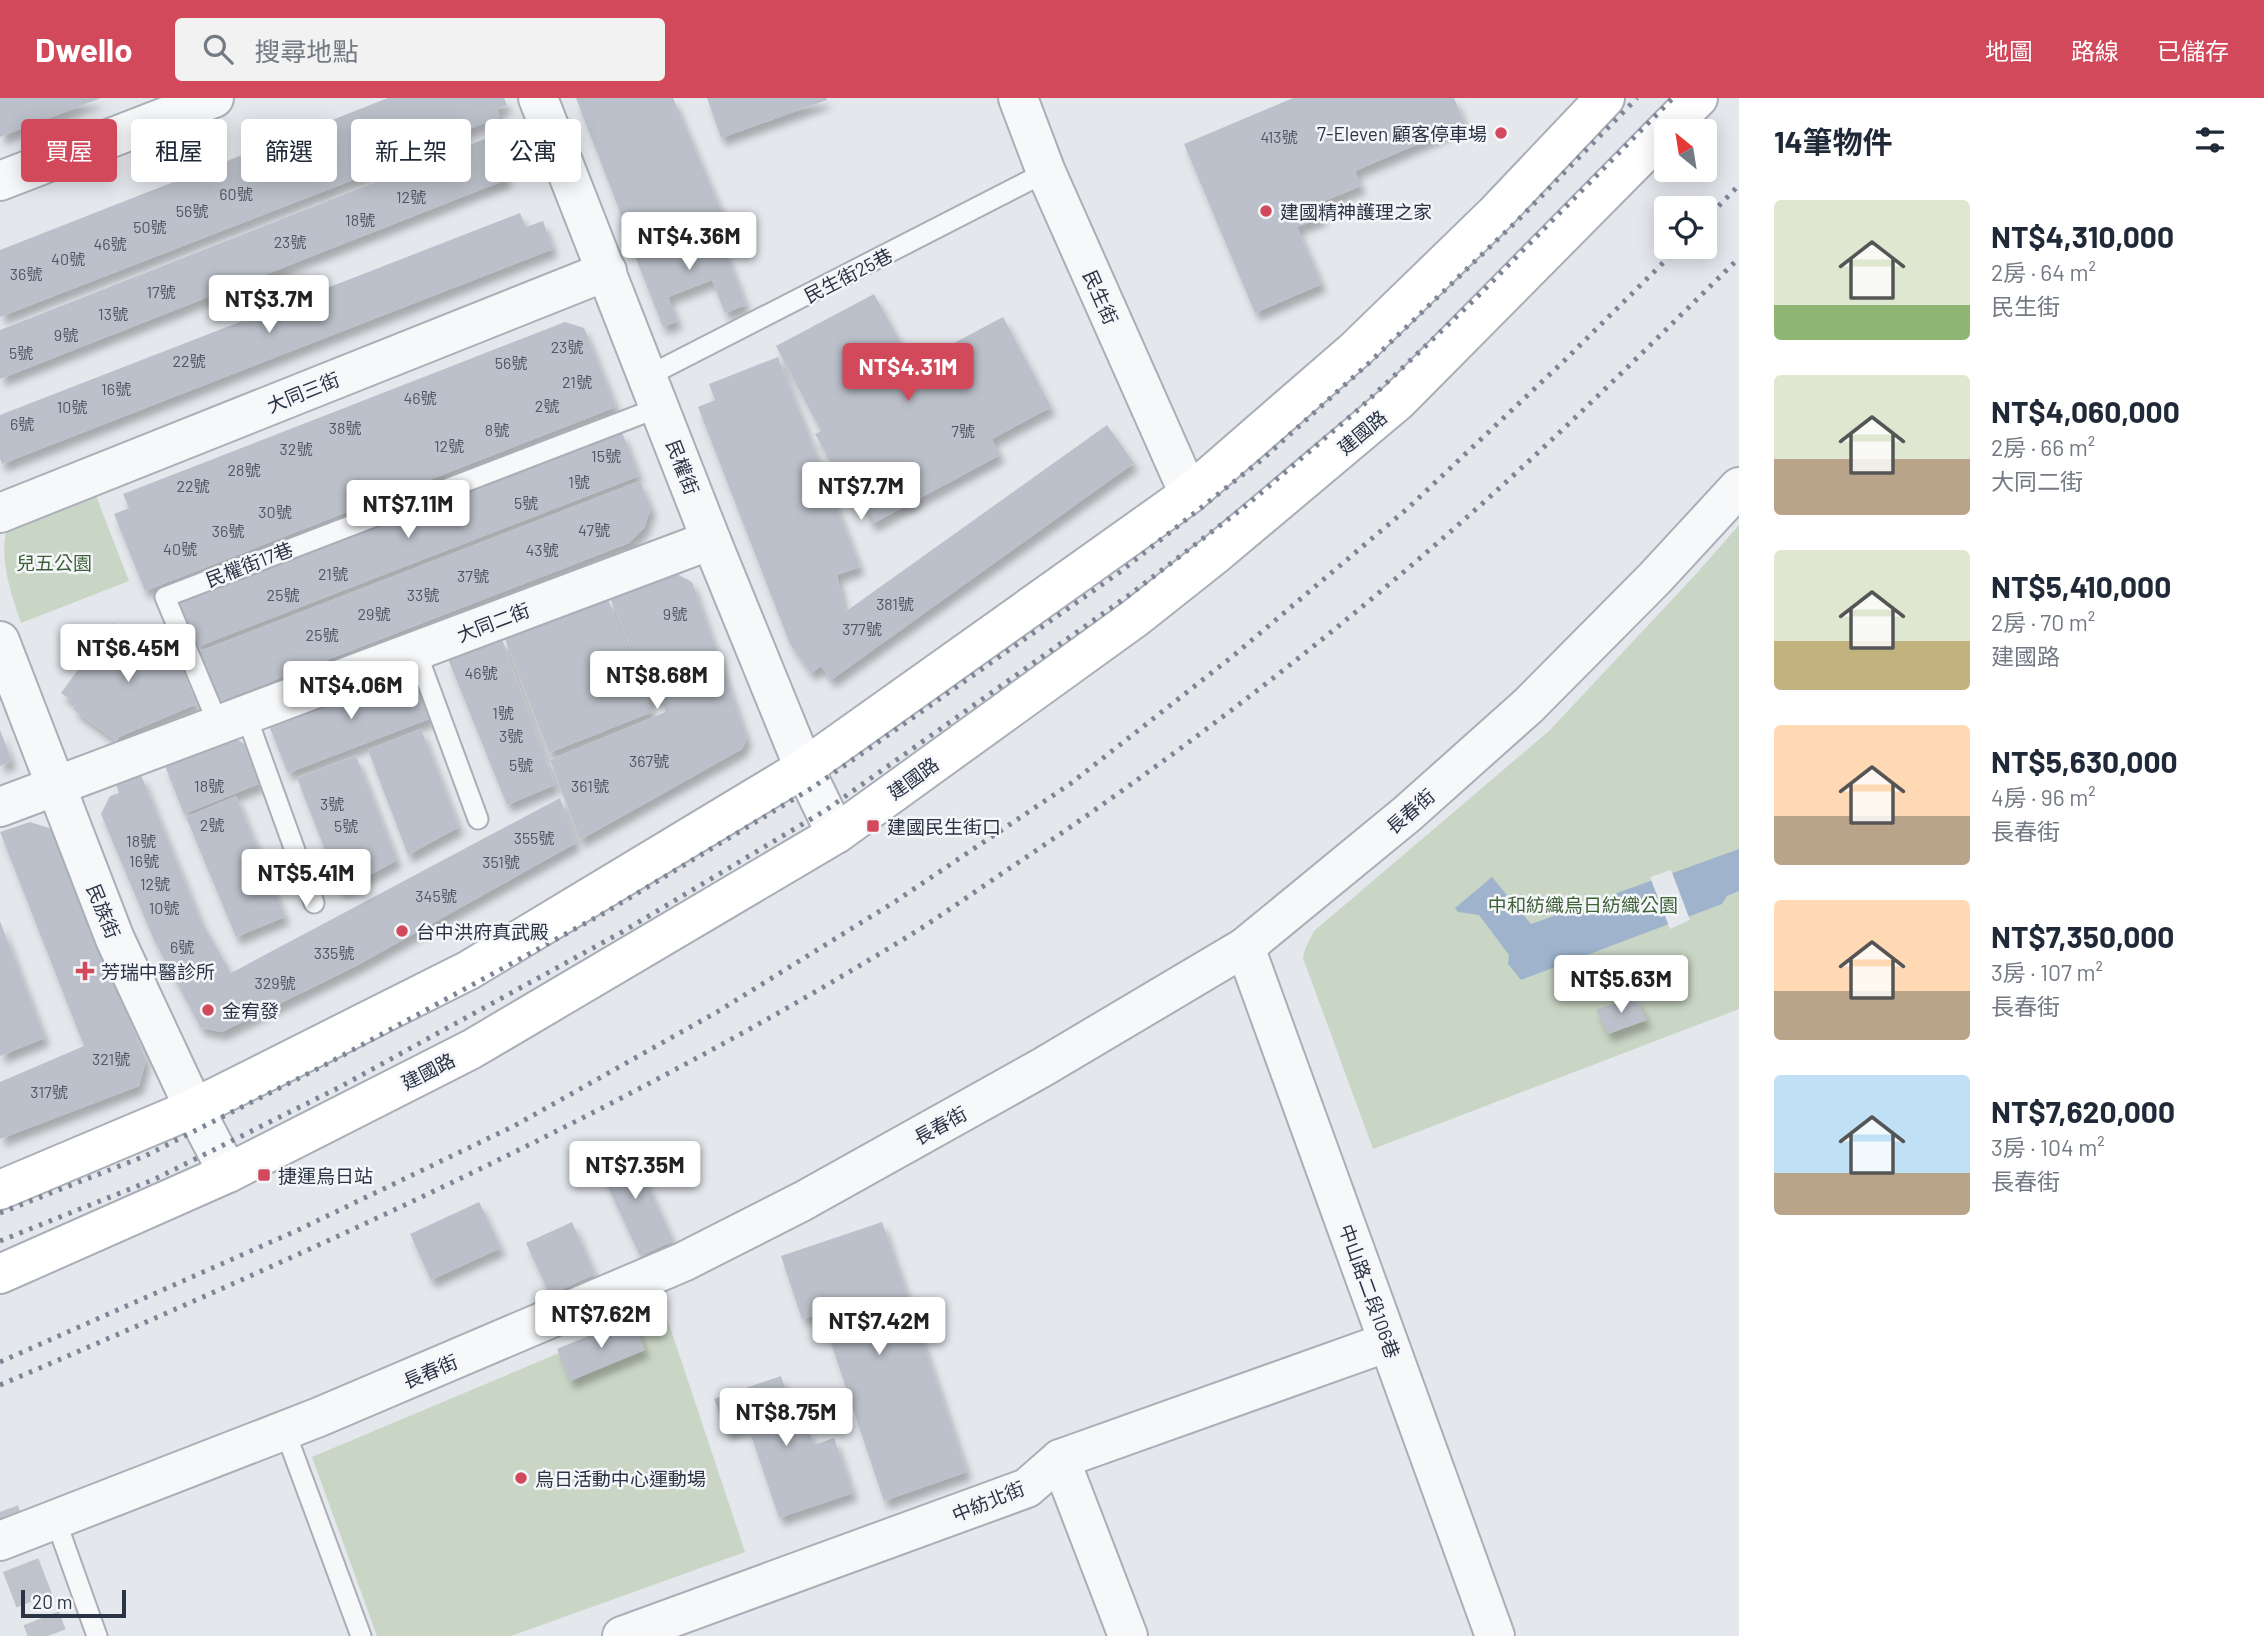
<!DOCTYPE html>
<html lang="zh-TW">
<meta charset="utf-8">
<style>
:root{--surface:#fff;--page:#f2f2f3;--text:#1f2937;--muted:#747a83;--accent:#d1495b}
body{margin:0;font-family:Barlow,"Noto Sans TC",sans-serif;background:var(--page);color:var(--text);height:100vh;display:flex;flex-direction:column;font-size:26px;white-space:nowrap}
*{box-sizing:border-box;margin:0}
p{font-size:23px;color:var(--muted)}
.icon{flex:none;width:38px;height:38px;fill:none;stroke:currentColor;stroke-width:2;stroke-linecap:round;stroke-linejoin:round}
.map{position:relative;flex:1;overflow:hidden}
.sheet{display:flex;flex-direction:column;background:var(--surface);width:525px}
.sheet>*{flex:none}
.banner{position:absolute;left:21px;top:21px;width:665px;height:63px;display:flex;gap:14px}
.needle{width:46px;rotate:330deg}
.fabs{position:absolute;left:1654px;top:21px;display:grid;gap:14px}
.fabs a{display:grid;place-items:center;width:63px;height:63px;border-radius:7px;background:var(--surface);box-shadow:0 4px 18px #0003;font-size:35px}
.scale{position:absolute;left:21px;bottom:18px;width:105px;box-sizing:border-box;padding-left:7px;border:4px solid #2b3445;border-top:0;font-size:19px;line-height:24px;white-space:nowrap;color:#2b3445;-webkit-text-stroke:5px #f4f6f9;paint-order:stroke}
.price{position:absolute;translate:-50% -60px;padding:0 16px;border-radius:7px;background:#fff;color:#222;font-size:23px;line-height:46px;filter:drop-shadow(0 2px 4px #0008)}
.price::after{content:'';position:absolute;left:50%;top:42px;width:21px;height:16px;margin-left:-10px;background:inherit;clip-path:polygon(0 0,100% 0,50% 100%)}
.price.active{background:var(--accent);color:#fff}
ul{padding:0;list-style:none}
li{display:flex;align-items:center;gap:21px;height:175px;padding:0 35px}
li span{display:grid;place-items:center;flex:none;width:196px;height:140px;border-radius:7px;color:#555}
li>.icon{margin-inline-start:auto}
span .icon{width:84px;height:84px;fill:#fffc;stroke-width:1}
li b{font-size:30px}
h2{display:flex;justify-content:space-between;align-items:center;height:84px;padding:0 35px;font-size:30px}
.tag{padding:0 24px;border-radius:7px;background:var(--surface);box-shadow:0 4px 18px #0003;font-size:24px;line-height:63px}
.tag.active{background:var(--accent);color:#fff}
header{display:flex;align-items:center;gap:42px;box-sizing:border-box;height:98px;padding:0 35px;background:var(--accent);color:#fff}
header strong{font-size:33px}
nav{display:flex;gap:38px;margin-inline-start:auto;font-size:24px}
.search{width:490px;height:63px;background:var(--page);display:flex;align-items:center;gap:18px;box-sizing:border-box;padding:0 24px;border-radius:7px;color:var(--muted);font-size:26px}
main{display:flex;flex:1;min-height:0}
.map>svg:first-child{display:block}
.green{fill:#c9d6c5}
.water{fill:#9fb4cc}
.pier{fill:#e4e7ec}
.building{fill:#bbc0ca;filter:url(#shadow)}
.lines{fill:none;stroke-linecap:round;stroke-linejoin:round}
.secondary-tunnel{stroke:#bfc3cb;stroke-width:38;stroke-dasharray:38 19;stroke-linecap:butt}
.lane-casing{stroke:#a9aeb7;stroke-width:23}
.street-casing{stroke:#a9aeb7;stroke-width:42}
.secondary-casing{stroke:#a9aeb7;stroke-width:42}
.lane{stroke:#f7f8fa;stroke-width:19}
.street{stroke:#f7f8fa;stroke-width:38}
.secondary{stroke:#fff;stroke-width:38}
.rail{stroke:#7d8696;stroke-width:5;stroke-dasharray:3.5 7;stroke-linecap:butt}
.poi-dot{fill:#d1495b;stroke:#f4f6f9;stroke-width:2.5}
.labels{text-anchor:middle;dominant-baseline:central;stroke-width:5;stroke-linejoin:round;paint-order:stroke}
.number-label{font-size:16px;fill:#4f5766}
.poi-label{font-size:19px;fill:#2b3445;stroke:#f4f6f9;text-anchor:start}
.street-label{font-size:19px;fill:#2b3445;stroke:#f4f6f9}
.park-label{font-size:19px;fill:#3f6138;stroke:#f4f6f9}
</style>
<header>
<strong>Dwello</strong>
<div class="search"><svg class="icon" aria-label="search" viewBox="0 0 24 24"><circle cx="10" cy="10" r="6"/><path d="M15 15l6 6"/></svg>搜尋地點</div>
<nav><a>地圖</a><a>路線</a><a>已儲存</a></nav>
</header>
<main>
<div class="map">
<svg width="1739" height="1538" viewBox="0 0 1739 1538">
<defs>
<filter id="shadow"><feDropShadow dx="4.5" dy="8" stdDeviation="3.5" flood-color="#0004"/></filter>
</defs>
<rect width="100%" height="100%" fill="#e4e7ec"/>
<g class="green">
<path d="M96,398L129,483L21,525C11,496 0,464 6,434Z"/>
<polygon points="1739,427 1739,911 1373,1051 1303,860 1305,851 1314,833 1549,633 1697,475"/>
<polygon points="664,1211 745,1454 511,1538 377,1538 312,1359"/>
</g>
<polygon class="water" points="1739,751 1739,793 1727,798 1722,806 1521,882 1508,866 1509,857 1479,817 1458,814 1455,810 1492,779 1531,826"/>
<polygon class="pier" points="1671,772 1690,822 1670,831 1650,779"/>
<g class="building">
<polygon points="0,0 101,0 0,39"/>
<polygon points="388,0 504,0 507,7 497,11 500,19 464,33 466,38 0,219 0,152"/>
<polygon points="576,0 673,0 723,117 635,153"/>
<polygon points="707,0 826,0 827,2 721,40"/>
<polygon points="1293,0 1454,0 1465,26 1355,73 1361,88 1317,106 1323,119 1297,129 1322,186 1255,215 1184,46"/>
<polygon points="505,33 516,61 502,67 508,81 0,281 0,232"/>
<polygon points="520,115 526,129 543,123 553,151 2,366 0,361 0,317"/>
<polygon points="715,127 746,207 725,215 712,182 668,199 678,223 663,229 635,158"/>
<polygon points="874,196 913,267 1003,219 1051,309 992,341 1000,357 872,426 841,368 834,371 815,336 821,333 776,248"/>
<polygon points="565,224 584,230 616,309 145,493 114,416 129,410 123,396"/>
<polygon points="778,259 860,469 837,477 845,514 1107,327 1134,365 831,582 821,568 811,575 790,546 698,309 715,302 709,286"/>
<polygon points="622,334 639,378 197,549 179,503"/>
<polygon points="640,383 651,410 644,430 629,445 218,604 198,554"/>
<polygon points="673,474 692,484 747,640 742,651 580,742 550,662 666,614 660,598 650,601 610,500"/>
<polygon points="608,501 652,614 549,655 505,541"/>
<polygon points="112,525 127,536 134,528 177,560 197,606 119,639 116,643 73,611 76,606 61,595"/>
<polygon points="502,541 555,687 507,707 448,561"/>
<polygon points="414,571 432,620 288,675 269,628"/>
<polygon points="421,631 459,729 408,757 368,652"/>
<polygon points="0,632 12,663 0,668"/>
<polygon points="236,640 248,649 261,685 184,716 165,668"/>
<polygon points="356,658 397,762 341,793 297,680"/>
<polygon points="141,677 200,821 231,875 560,700 576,745 356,868 222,934 201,930 154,842 101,716 110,698 119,695 116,686"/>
<polygon points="236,698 285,819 236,839 186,719"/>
<polygon points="30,724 52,731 146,962 139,988 0,1041 0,984 84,948 0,734"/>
<polygon points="0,823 45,940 0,958"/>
<polygon points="1635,899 1647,922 1608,936 1596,912"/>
<polygon points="630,1048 673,1143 640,1158 596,1063"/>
<polygon points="479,1104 501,1150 431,1182 410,1136"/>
<polygon points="572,1124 595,1176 550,1197 526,1145"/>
<polygon points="882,1124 967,1374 884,1403 821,1215 802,1221 781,1158"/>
<polygon points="632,1220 645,1252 570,1283 557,1251"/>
<polygon points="781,1278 800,1334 809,1331 814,1347 834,1340 853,1395 779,1420 748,1328 726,1335 714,1301"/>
</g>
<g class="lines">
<polyline class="secondary-tunnel" points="0,1414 48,1538"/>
<defs>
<g id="lane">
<polyline points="648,278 1046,74"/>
<polyline points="416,553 478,721"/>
<polyline points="246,617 314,805"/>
<polyline points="219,628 165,499 660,309"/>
<polyline points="285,1333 361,1538"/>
<polyline points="56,1423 97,1538"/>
</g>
<g id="street">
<polyline points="538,0 711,442 804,670 836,736"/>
<polyline points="1018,0 1046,74 1189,396"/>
<polyline points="0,83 214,0"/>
<polyline points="0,415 607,173"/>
<polyline points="0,543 115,841 194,1010 228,1075"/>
<polyline points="0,709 711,442"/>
<polyline points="1245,849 1495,1538"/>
<polyline points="1060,1361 1128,1538"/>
<polyline points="0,1443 319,1319 683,1164 803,1103 1043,969 1245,849 1407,716 1528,608 1655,480 1739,389"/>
<polyline points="622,1538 1027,1390 1060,1361 1388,1244"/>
</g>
<g id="secondary">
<polyline points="0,1092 194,1010 469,872 804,670 1189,396 1356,251 1495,116 1605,0"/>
<polyline points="0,1176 228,1075 472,951 836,736 1135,520 1217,455 1398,303 1698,0"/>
</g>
</defs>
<use href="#lane" class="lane-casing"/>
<use href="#street" class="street-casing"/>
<use href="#secondary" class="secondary-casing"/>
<use href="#lane" class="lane"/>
<use href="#street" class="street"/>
<use href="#secondary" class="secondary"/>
<g class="rail">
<polyline points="1704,123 1739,87"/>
<polyline points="0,1115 145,1058 325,967 606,814 812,690 864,654 1120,474 1265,359 1369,265 1520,120 1637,0"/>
<polyline points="0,1143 155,1081 338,990 622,834 826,712 1132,495 1248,406 1359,311 1473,203 1673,0"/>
<polyline points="0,1264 298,1132 514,1028 717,914 896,803 1070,686 1233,558 1408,410 1565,262 1679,149"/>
<path d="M0,1287C312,1154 623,1014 912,836C950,812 987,785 1025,760C1170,662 1310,556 1442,441C1545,352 1642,255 1739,160"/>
</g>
</g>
<g class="poi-dot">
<circle cx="1501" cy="35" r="7"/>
<circle cx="1266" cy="113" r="7"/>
<rect x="866" y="721" width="14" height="14" rx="3.5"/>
<circle cx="402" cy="833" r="7"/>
<path d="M81.5 862.5h7v7h7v7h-7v7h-7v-7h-7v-7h7z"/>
<circle cx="208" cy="912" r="7"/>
<rect x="257" y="1070" width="14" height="14" rx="3.5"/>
<circle cx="521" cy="1380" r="7"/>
</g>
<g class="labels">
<g class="number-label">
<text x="1279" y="38">413號</text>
<text x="236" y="95">60號</text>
<text x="411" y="98">12號</text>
<text x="192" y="112">56號</text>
<text x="360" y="121">18號</text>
<text x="150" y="128">50號</text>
<text x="290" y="143">23號</text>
<text x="110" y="145">46號</text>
<text x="68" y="160">40號</text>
<text x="26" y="175">36號</text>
<text x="161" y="193">17號</text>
<text x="113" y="215">13號</text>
<text x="66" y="236">9號</text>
<text x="567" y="248">23號</text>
<text x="21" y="254">5號</text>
<text x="189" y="262">22號</text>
<text x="511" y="264">56號</text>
<text x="577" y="283">21號</text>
<text x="116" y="290">16號</text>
<text x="420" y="299">46號</text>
<text x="547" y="307">2號</text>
<text x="72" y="308">10號</text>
<text x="22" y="325">6號</text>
<text x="345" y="329">38號</text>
<text x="497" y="331">8號</text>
<text x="963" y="332">7號</text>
<text x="449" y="347">12號</text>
<text x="296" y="350">32號</text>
<text x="606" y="357">15號</text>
<text x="244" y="371">28號</text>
<text x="579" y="383">1號</text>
<text x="193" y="387">22號</text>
<text x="526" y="404">5號</text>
<text x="275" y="413">30號</text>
<text x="594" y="431">47號</text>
<text x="228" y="432">36號</text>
<text x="180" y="450">40號</text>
<text x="542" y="451">43號</text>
<text x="333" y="475">21號</text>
<text x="473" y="477">37號</text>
<text x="283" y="496">25號</text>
<text x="423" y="496">33號</text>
<text x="895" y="505">381號</text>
<text x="374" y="515">29號</text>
<text x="675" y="515">9號</text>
<text x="862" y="530">377號</text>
<text x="322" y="536">25號</text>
<text x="481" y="574">46號</text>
<text x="503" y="614">1號</text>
<text x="511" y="637">3號</text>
<text x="649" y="662">367號</text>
<text x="521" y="666">5號</text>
<text x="209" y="687">18號</text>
<text x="590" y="687">361號</text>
<text x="332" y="705">3號</text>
<text x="212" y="726">2號</text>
<text x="346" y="727">5號</text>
<text x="534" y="739">355號</text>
<text x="141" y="742">18號</text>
<text x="144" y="762">16號</text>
<text x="501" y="763">351號</text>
<text x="155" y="785">12號</text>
<text x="436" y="797">345號</text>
<text x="164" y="809">10號</text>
<text x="182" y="848">6號</text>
<text x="334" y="854">335號</text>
<text x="275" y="884">329號</text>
<text x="111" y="960">321號</text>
<text x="49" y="993">317號</text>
</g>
<g class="poi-label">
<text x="1487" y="35" text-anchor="end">7-Eleven 顧客停車場</text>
<text x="1280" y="113">建國精神護理之家</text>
<text x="887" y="728">建國民生街口</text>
<text x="416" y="833">台中洪府真武殿</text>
<text x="101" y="873">芳瑞中醫診所</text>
<text x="222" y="912">金宥發</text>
<text x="278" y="1077">捷運烏日站</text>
<text x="535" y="1380">烏日活動中心運動場</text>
</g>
<g class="street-label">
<text transform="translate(848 177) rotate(-27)">民生街25巷</text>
<text transform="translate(1101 199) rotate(66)">民生街</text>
<text transform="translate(303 294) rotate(-22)">大同三街</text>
<text transform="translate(1362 334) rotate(-40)">建國路</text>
<text transform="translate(683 369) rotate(69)">民權街</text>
<text transform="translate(249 466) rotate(-21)">民權街17巷</text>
<text transform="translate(493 524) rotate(-21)">大同二街</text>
<text transform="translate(913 680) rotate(-36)">建國路</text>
<text transform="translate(1410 713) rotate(-41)">長春街</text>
<text transform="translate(104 813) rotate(68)">民族街</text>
<text transform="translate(428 973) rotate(-27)">建國路</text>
<text transform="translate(940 1027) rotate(-29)">長春街</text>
<text transform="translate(1370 1193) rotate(70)">中山路二段106巷</text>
<text transform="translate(430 1273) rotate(-23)">長春街</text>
<text transform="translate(988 1403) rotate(-22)">中紡北街</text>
</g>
<g class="park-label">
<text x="54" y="464">兒五公園</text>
<text x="1583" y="806">中和紡織烏日紡織公園</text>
</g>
</g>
</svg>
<div class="fabs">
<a><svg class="needle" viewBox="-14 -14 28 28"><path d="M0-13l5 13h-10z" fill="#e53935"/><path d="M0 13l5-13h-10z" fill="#747a83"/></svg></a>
<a><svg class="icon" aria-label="locate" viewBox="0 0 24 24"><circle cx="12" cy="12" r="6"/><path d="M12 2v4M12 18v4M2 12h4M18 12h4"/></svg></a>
</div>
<div class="scale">20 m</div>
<b class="price" style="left:689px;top:174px">NT$4.36M</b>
<b class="price" style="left:269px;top:237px">NT$3.7M</b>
<b class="price active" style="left:908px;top:305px">NT$4.31M</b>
<b class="price" style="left:861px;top:424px">NT$7.7M</b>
<b class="price" style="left:408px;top:442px">NT$7.11M</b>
<b class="price" style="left:128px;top:586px">NT$6.45M</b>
<b class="price" style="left:657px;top:613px">NT$8.68M</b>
<b class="price" style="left:351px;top:623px">NT$4.06M</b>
<b class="price" style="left:306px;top:811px">NT$5.41M</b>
<b class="price" style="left:1621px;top:917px">NT$5.63M</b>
<b class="price" style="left:635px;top:1103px">NT$7.35M</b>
<b class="price" style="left:601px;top:1252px">NT$7.62M</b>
<b class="price" style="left:879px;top:1259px">NT$7.42M</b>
<b class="price" style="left:786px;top:1350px">NT$8.75M</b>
<div class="banner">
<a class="tag active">買屋</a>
<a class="tag">租屋</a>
<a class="tag">篩選</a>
<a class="tag">新上架</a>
<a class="tag">公寓</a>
</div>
</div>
<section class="sheet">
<h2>14筆物件<svg class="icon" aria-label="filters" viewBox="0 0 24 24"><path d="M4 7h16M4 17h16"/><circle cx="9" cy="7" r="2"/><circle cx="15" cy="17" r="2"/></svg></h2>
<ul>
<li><span style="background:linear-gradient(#dfe7d0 75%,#8fb573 0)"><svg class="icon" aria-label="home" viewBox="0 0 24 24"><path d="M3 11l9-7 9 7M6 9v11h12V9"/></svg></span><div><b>NT$4,310,000</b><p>2房 · 64 m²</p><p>民生街</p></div></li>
<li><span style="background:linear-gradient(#dfe7d0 60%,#b9a48a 0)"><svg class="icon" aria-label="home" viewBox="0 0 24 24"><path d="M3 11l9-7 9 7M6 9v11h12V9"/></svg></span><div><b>NT$4,060,000</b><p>2房 · 66 m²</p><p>大同二街</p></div></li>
<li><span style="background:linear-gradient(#dfe7d0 65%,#c2b280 0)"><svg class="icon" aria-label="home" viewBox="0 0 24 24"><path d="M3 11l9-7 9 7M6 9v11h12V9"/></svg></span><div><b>NT$5,410,000</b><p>2房 · 70 m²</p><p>建國路</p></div></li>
<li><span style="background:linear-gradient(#ffd9b3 65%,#b9a48a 0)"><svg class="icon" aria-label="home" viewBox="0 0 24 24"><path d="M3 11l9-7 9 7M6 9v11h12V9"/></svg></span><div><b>NT$5,630,000</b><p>4房 · 96 m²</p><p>長春街</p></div></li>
<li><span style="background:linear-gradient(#ffd9b3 65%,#b9a48a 0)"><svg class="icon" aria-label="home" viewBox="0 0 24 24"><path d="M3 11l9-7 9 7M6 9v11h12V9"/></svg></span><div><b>NT$7,350,000</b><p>3房 · 107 m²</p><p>長春街</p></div></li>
<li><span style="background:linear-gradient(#bfe0f5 70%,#b9a48a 0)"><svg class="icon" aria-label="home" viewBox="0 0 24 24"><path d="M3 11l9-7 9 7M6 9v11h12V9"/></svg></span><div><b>NT$7,620,000</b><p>3房 · 104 m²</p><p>長春街</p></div></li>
</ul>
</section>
</main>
